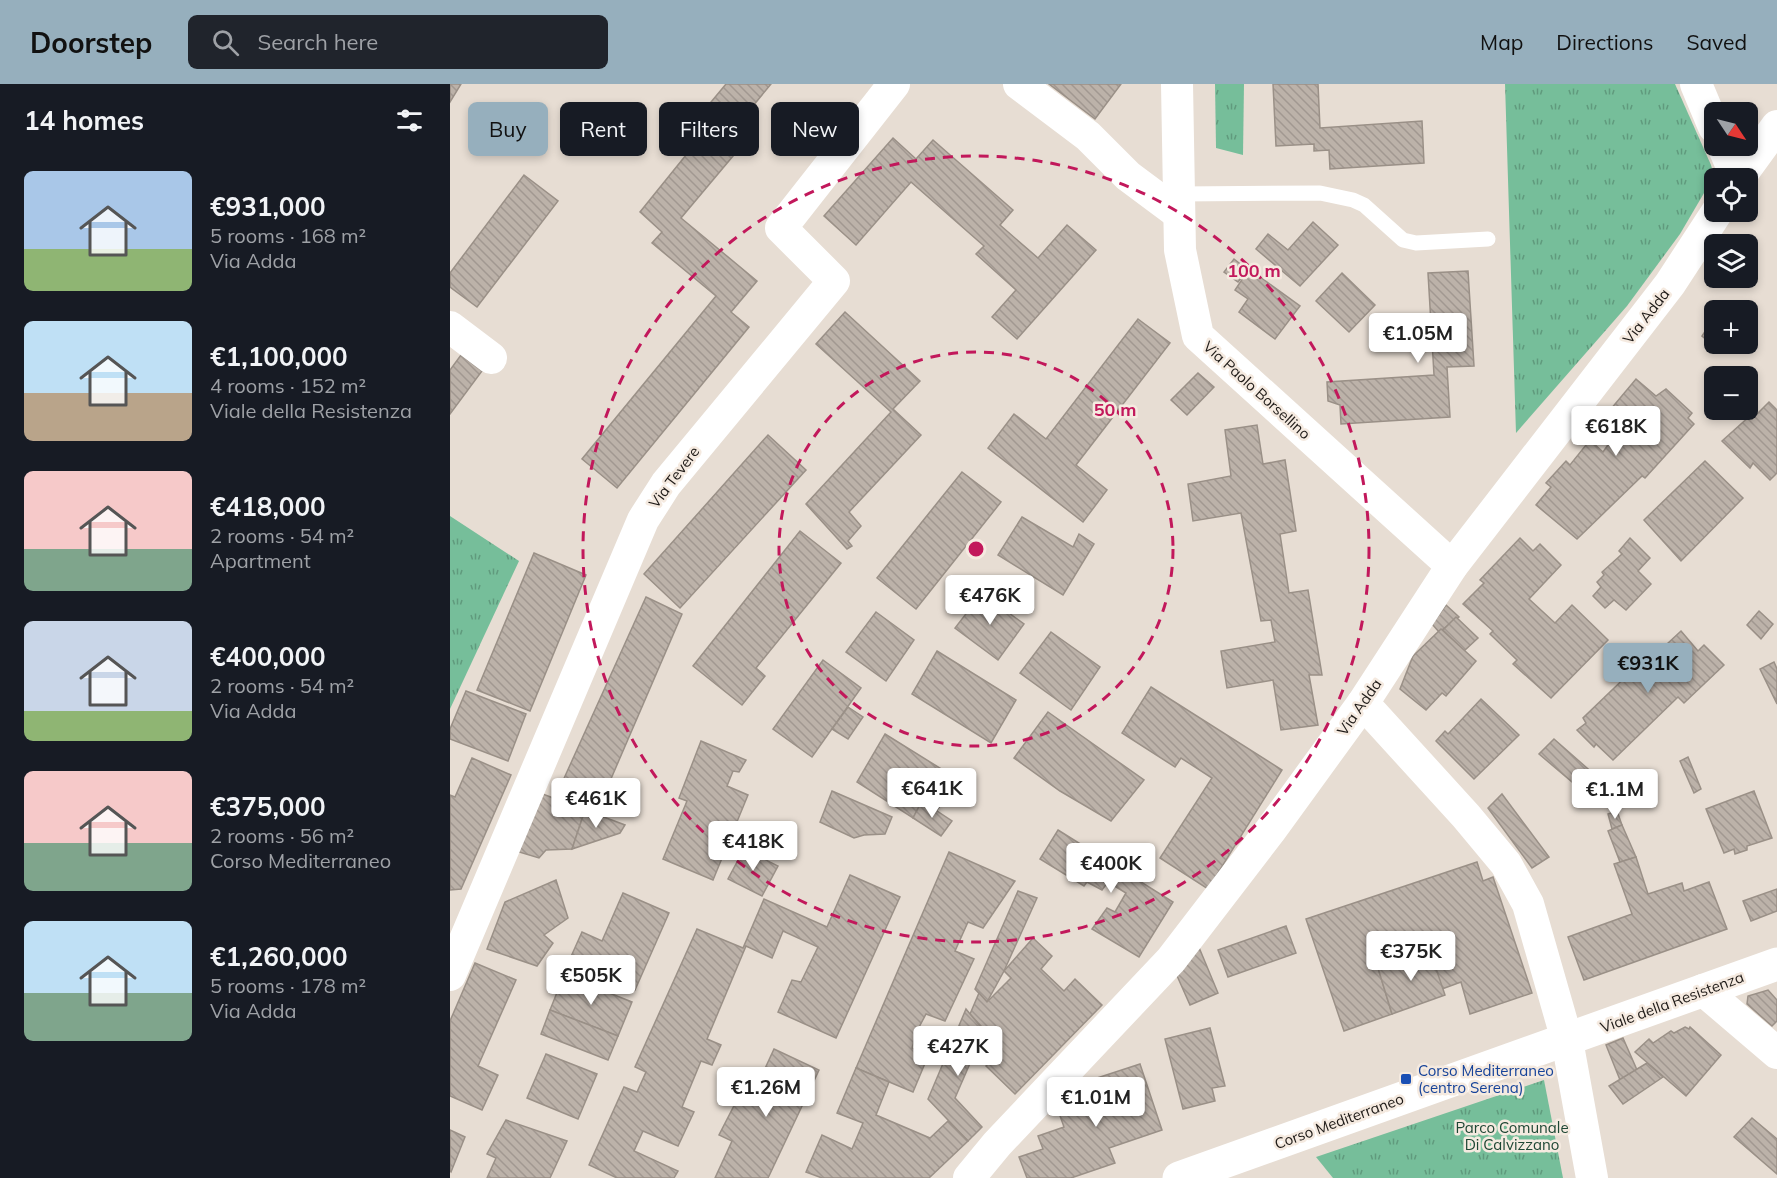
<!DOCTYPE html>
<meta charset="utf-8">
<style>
:root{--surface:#171b24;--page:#20242c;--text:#f1f3f6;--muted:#9ea1a6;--accent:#96afbd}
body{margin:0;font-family:Mulish,sans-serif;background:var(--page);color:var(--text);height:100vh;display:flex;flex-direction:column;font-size:22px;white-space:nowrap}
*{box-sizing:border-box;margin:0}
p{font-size:20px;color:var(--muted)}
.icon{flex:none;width:33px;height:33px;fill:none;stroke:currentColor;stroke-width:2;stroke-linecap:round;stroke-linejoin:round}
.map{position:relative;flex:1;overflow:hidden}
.sheet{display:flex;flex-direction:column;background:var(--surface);width:450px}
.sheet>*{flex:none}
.hud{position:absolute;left:18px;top:18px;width:570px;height:54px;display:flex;gap:12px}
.needle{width:39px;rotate:125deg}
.tools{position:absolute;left:1254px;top:18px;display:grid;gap:12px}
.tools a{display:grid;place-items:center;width:54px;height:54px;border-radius:9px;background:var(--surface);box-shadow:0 3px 9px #0003;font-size:30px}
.price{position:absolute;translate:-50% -51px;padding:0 14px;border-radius:6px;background:#fff;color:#222;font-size:20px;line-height:39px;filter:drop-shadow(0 2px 3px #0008)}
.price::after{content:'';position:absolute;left:50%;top:36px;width:18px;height:14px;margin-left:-9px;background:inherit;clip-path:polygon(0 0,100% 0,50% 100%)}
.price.current{background:var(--accent);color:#111}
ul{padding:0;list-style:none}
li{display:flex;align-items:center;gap:18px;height:150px;padding:0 24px}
li span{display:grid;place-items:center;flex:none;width:168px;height:120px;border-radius:9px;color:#555}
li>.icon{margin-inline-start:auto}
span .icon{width:72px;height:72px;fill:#fffc;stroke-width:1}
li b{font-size:26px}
h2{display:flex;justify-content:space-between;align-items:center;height:72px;padding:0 24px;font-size:26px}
.chip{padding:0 21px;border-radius:9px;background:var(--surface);box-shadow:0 3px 9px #0003;font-size:21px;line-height:54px}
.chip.current{background:var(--accent);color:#111}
header{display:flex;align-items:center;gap:36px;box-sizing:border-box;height:84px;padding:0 30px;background:var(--accent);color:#111}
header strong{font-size:28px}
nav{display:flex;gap:33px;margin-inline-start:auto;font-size:21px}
.search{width:420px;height:54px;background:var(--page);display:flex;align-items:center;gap:15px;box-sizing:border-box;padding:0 21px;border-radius:9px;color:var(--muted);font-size:22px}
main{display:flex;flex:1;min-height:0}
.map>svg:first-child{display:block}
.grass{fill:url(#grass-tufts)}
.building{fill:url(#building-back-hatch);stroke:#9a9087;stroke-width:1.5}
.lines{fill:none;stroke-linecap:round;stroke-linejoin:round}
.lane{stroke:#fff;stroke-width:15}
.street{stroke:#fff;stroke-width:32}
.secondary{stroke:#fff;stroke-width:33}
.ring{fill:none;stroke:#c2185b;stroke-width:3;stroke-dasharray:10 8}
.transit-dot{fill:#1a4fb4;stroke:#f5eae0;stroke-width:2}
.labels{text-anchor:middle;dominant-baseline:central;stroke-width:5;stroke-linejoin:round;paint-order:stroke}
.street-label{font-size:15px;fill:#1e1a17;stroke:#f5eae0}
.transit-label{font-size:15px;fill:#164399;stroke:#f5eae0;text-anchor:start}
.park-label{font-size:15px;fill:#1e4734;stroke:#f5eae0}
.centre{fill:#c2185b;stroke:#f5eae0;stroke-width:3}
.ring-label{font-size:18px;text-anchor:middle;font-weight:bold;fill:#c2185b;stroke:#f5eae0;stroke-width:5;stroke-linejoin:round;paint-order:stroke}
</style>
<header>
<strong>Doorstep</strong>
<div class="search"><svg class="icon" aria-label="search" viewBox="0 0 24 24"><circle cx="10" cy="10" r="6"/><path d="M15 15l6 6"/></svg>Search here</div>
<nav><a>Map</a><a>Directions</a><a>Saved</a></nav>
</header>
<main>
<section class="sheet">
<h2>14 homes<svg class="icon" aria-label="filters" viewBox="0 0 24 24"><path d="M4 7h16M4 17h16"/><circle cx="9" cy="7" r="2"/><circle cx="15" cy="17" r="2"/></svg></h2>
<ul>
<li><span style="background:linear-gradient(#a9c7e8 65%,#8fb573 0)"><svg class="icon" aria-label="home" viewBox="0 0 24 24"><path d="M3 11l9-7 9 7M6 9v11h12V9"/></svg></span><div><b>€931,000</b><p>5 rooms · 168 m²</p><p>Via Adda</p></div></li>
<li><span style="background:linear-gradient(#bfe0f5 60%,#b9a48a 0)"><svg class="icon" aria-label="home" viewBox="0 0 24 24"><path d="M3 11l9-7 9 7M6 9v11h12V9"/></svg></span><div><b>€1,100,000</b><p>4 rooms · 152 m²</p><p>Viale della Resistenza</p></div></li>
<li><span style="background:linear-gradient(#f6c9c9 65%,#7fa58c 0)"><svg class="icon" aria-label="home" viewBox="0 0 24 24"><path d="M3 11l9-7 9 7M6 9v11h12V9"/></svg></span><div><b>€418,000</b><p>2 rooms · 54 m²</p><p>Apartment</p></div></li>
<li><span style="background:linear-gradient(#c9d6e8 75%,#8fb573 0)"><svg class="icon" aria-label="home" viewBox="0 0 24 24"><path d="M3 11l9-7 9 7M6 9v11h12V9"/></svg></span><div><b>€400,000</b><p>2 rooms · 54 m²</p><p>Via Adda</p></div></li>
<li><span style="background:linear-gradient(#f6c9c9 60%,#7fa58c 0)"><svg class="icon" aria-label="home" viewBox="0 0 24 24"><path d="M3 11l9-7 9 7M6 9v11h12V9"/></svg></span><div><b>€375,000</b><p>2 rooms · 56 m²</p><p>Corso Mediterraneo</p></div></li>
<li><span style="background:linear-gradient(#bfe0f5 60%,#7fa58c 0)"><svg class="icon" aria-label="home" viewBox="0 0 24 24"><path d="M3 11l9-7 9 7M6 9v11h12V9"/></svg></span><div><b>€1,260,000</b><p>5 rooms · 178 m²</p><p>Via Adda</p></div></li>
</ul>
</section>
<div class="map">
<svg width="1327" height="1094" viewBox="0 0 1327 1094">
<defs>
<pattern id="grass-tufts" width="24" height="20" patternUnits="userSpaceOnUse" patternTransform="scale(1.5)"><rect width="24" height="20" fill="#76be9a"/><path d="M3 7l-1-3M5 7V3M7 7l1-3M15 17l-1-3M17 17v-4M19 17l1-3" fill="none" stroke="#609a7d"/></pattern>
<pattern id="building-back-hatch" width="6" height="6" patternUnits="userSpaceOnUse" patternTransform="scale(1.5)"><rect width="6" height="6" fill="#bcb2a9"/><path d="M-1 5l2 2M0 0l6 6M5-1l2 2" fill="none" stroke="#a19891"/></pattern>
</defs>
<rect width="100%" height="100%" fill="#e7ddd3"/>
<g class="grass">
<polygon points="765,0 794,0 793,71 766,64"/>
<polygon points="1055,0 1225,0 1261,81 1264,92 1230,150 1177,222 1066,349"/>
<polygon points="0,432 69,477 0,625"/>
<polygon points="1094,996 1113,1094 883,1094 866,1073"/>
</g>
<g class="building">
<polygon points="0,0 11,0 0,18"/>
<polygon points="276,0 321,0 270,62 283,72 231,134 307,197 281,228 299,243 167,404 132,375 266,212 202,159 212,148 190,128 253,50 242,41"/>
<polygon points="599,0 671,0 645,35"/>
<polygon points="823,0 868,0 870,44 972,37 974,79 880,85 879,66 864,67 864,60 826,62"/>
<polygon points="443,54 466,75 483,56 563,126 550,141 588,174 617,141 646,166 567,255 542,233 566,206 526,170 534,162 461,98 406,161 374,132"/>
<polygon points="74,91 108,117 27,223 0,203 0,189"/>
<polygon points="863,138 888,161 850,202 806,165 818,150 838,166"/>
<polygon points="784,175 798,186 788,198 774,188"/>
<polygon points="799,185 850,222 825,255 789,228 798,215 785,206"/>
<polygon points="1018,187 1024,282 997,283 1000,333 891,340 890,321 878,317 877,298 984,291 978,189"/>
<polygon points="892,189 925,221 899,248 866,217"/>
<polygon points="395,228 470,297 443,325 471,351 399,428 411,442 398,457 402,462 397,465 356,420 441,328 366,260"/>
<polygon points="688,235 720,259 626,381 657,406 633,438 538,364 564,330 596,355"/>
<polygon points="1256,246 1264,254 1266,260 1264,262 1252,252"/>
<polygon points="11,271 32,287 0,330 0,286"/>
<polygon points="748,289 764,303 737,331 721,316"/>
<polygon points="1186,295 1206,312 1216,305 1242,329 1238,334 1244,340 1195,394 1192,392 1127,455 1086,421 1101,403 1096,399 1116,377 1120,381 1140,356 1153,368 1160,358 1145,344"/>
<polygon points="1319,318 1327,326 1327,389 1320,396 1303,379 1300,384 1272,357 1300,332 1302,335"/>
<polygon points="807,341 813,380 835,376 846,447 830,450 839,509 858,506 872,591 859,591 868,641 831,646 823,596 777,604 771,567 825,558 821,536 811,537 791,429 743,437 738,400 781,392 775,346"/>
<polygon points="318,351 356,386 230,524 194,490"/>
<polygon points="1255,377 1293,414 1231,477 1194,436"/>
<polygon points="512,388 551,418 466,525 427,494"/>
<polygon points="572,433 623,463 629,450 644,460 613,511 548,471"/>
<polygon points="350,447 391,479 306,584 315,592 292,621 243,582"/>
<polygon points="1070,454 1083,467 1090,460 1111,481 1079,515 1105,539 1122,521 1158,556 1101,614 1063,580 1067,576 1040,550 1043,547 1013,520 1034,499 1030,496"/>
<polygon points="1180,454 1200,474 1188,487 1201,500 1176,526 1164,516 1155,524 1143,512 1151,503 1147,498 1154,491 1152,488 1172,470 1169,467"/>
<polygon points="84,469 136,491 80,627 27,606"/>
<polygon points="532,509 574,540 548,576 505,544"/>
<polygon points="196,513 232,530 151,718 111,701"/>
<polygon points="996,521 1009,533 989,548 982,540"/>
<polygon points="1309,527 1323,540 1311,555 1297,541"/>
<polygon points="426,528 464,556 436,597 396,568"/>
<polygon points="1006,533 1028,554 1014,567 993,546"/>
<polygon points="991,545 1026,577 996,612 992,609 976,626 950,605 963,572"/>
<polygon points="1231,547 1248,567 1254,561 1274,581 1234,619 1228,613 1163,676 1146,660 1144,663 1127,646 1136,639 1133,634 1188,581 1191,584"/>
<polygon points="601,548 650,583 621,626 570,589"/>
<polygon points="487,567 566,616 541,659 462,610"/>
<polygon points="373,576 411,604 362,673 323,645"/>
<polygon points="1324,578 1327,585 1327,620 1310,585"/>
<polygon points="701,603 832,686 758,805 710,774 762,694 731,674 725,683 672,649"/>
<polygon points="16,607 76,630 58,677 0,655 0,645"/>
<polygon points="1031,615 1069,651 1024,695 986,657 995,647 998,650"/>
<polygon points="398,623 413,633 398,655 382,645"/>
<polygon points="598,628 694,696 661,737 610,707 564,674"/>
<polygon points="435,650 493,686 489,692 505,701 487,726 472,717 463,734 407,698"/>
<polygon points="1104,655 1162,706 1148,720 1089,670"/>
<polygon points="251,657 296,676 289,688 283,687 277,702 298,711 263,796 213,775 237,717 229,714"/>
<polygon points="1238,673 1251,705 1244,709 1230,677"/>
<polygon points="22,674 61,691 11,805 0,806 0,711 5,713"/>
<polygon points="382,707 442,733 435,750 414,751 404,754 370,738"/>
<polygon points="1304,707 1322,754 1297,762 1297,766 1285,770 1284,765 1274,769 1256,725"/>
<polygon points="90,709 135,726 122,765 96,766 89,774 66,767"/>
<polygon points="1052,710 1099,773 1082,784 1038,724"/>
<polygon points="472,717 502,737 491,752 463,734"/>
<polygon points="135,726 175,741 170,749 122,765"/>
<polygon points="1167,727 1172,741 1162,745 1158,730"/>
<polygon points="1172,741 1186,773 1170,778 1158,747"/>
<polygon points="608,746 723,818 689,873 642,845 657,824 665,828 676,809 658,798 652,806 637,798 634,802 590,775"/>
<polygon points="294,765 328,782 312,812 278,795"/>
<polygon points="499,768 565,797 533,844 518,838 505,867 524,875 495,937 476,930 467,947 462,964 478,972 463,1008 406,984"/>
<polygon points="1186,773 1198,810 1232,799 1234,807 1259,798 1277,845 1134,896 1118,853 1182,830 1164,780"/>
<polygon points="1027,778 1033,797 1043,793 1082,909 1020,930 1011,898 992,905 980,867 928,884 942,930 894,947 856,835"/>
<polygon points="400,791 450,813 386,954 328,928 342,896 351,898 368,863 333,847 322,874 296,862 257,955 271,961 262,981 251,977 232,1023 244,1028 228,1062 193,1047 184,1067 228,1087 224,1094 167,1094 139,1081 174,1003 187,1008 196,988 185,983 247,845 293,864 314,815 377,843"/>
<polygon points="106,796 118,834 94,851 103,859 87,882 37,865 55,818"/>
<polygon points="1327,805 1327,827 1301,837 1293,817"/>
<polygon points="568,807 587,814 554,887 537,918 525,905"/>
<polygon points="173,809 219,829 185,906 119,877 132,848 152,857"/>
<polygon points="836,842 846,869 778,893 768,866"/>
<polygon points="583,854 602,872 591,885 614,907 625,895 652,921 565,1010 536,982 552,965 520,930 529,909 537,918 561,894 554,887"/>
<polygon points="748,861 768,909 740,921 724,885"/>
<polygon points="980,867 995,911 942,930 928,884"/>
<polygon points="25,879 66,896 28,982 48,991 32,1026 0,1012 0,937"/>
<polygon points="114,891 182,918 168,952 100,926"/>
<polygon points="1318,906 1327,916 1327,937 1322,942 1297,920 1298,912"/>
<polygon points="516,925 534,947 505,1014 532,1043 518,1057 478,1015"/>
<polygon points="100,926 168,952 158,976 91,950"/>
<polygon points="1235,943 1239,945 1240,943 1271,971 1236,1012 1185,968 1199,955 1203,959 1221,947 1224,949"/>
<polygon points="760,944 775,1002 762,1004 765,1017 733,1025 715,955"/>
<polygon points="1173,954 1187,986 1170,996 1156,961"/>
<polygon points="324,965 369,986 318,1094 265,1094 282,1057 269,1051 289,1012 300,1017"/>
<polygon points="96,970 147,990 128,1035 77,1014"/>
<polygon points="1197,979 1213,993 1173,1020 1159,1002"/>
<polygon points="690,980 712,1046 659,1064 665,1079 621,1094 577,1094 569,1073 593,1065 588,1052 614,1043 609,1029 649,1016 641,996"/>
<polygon points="406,984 439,998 426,1031 480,1054 498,1037 518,1057 479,1094 372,1094 356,1088 372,1051 402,1065 413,1039 387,1029"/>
<polygon points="1302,1034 1327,1055 1327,1090 1284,1053"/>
<polygon points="56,1036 117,1057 100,1094 37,1094 46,1074 37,1070"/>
<polygon points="0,1046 15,1053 1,1088 0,1087"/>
</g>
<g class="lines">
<polyline class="lane" points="729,110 870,109 903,116 914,121 953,156 966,159 1038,155"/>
<g class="street">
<polyline points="569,0 638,52 678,92 729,130"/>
<polyline points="727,0 730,166 748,252 1002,482"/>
<polyline points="1246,0 1264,43"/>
<polyline points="1273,62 1287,94"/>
<polyline points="1289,94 1327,42"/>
<polyline points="0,243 41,274"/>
<polyline points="913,619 1016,732 1056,780 1078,820 1117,956 1142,1094"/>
<polyline points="0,891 193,436 216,400 384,197 331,144 444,0"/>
<polyline points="1253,906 1327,969"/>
<polyline points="519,1094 547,1060 721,876 820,747 913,619 1002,482 1220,200 1267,128"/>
</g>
<polyline class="secondary" points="729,1094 1327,880"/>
</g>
<g class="ring">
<circle cx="526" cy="465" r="197"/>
<circle cx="526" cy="465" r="393"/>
</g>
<rect class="transit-dot" x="950" y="989" width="12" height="12" rx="3"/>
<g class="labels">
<g class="street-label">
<text transform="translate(1196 232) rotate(-52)">Via Adda</text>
<text transform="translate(807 306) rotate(42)">Via Paolo Borsellino</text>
<text transform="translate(224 393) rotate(-53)">Via Tevere</text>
<text transform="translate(909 623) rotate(-55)">Via Adda</text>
<text transform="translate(1222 918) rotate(-20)">Viale della Resistenza</text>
<text transform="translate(889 1037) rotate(-20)">Corso Mediterraneo</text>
</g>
<g class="transit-label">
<text x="968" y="986">Corso Mediterraneo<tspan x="968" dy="17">(centro Serena)</tspan></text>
</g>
<g class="park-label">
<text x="1062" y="1043">Parco Comunale<tspan x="1062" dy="17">Di Calvizzano</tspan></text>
</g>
</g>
<circle cx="526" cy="465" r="9" class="centre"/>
<g class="ring-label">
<text x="804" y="193">100 m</text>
<text x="665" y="332">50 m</text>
</g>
</svg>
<div class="tools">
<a><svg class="needle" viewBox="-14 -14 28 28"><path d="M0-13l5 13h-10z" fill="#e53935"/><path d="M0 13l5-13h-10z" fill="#9ea1a6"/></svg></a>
<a><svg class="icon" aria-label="locate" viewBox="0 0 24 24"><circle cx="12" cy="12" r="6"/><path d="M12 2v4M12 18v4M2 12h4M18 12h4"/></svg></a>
<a><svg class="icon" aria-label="layers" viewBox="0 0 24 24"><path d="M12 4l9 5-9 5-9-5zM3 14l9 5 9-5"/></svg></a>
<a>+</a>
<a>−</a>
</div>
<b class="price" style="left:968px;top:280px">€1.05M</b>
<b class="price" style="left:1166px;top:373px">€618K</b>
<b class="price" style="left:540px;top:542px">€476K</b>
<b class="price current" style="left:1198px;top:610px">€931K</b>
<b class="price" style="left:482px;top:735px">€641K</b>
<b class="price" style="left:1165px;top:736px">€1.1M</b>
<b class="price" style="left:146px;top:745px">€461K</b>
<b class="price" style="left:303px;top:788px">€418K</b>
<b class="price" style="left:661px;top:810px">€400K</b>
<b class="price" style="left:961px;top:898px">€375K</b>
<b class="price" style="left:141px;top:922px">€505K</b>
<b class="price" style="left:508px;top:993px">€427K</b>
<b class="price" style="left:316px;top:1034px">€1.26M</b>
<b class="price" style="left:646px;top:1044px">€1.01M</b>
<div class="hud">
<a class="chip current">Buy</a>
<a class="chip">Rent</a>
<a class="chip">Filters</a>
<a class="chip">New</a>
</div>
</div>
</main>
